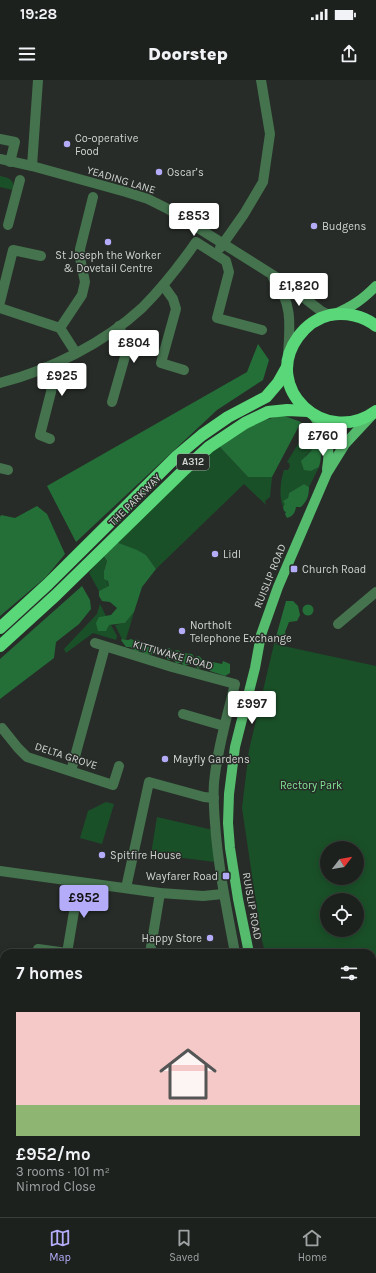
<!DOCTYPE html>
<meta charset="utf-8">
<style>
:root{--surface:#1d211e;--page:#252927;--text:#f1f3f6;--muted:#a0a3a4;--line:#3b3e3c;--accent:#b4acf9}
body{margin:0;font-family:Karla,sans-serif;background:var(--page);color:var(--text);height:100vh;display:flex;flex-direction:column;font-size:15px;white-space:nowrap}
*{box-sizing:border-box;margin:0}
p{font-size:13px;color:var(--muted)}
.icon{flex:none;width:22px;height:22px;fill:none;stroke:currentColor;stroke-width:2;stroke-linecap:round;stroke-linejoin:round}
.map{position:relative;flex:1;overflow:hidden}
.sheet{position:absolute;left:0px;top:869px;width:376px;height:268px;display:flex;flex-direction:column;background:var(--surface);border-radius:12px 12px 0 0;box-shadow:0 2px 10px #0003,0 0 0 1px var(--line)}
.sheet>*{flex:none}
.needle{width:26px;rotate:59deg}
.buttons{position:absolute;left:320px;top:761px;display:grid;gap:8px}
.buttons a{display:grid;place-items:center;width:44px;height:44px;border-radius:50%;background:var(--surface);box-shadow:0 2px 10px #0003,0 0 0 1px var(--line);font-size:20px}
.price{position:absolute;translate:-50% -34px;padding:0 9px;border-radius:4px;background:#fff;color:#222;font-size:13px;line-height:26px;filter:drop-shadow(0 1px 2px #0008)}
.price::after{content:'';position:absolute;left:50%;top:24px;width:12px;height:9px;margin-left:-6px;background:inherit;clip-path:polygon(0 0,100% 0,50% 100%)}
.price.active{background:var(--accent);color:#111}
ul{padding:0;list-style:none}
li{display:grid;align-content:center;gap:8px;height:212px;padding:0 16px}
li+li{border-top:1px solid var(--line)}
li span{display:grid;place-items:center;height:124px;border-radius:0px;color:#555}
li>.icon{margin-inline-start:auto}
span .icon{width:72px;height:72px;fill:#fffc;stroke-width:1}
li b{font-size:17px}
h2{display:flex;justify-content:space-between;align-items:center;height:48px;padding:0 16px;font-size:17px}
.status{display:flex;justify-content:space-between;align-items:center;height:28px;padding:0 20px;background:var(--surface);direction:ltr}
.status svg{height:11px;fill:currentColor}
header{display:flex;justify-content:space-between;align-items:center;height:52px;padding:0 16px;background:var(--surface);font-size:18px;font-weight:800}
.menu{display:flex;justify-content:space-around;align-items:center;height:56px;border-top:1px solid var(--line);background:var(--surface);font-size:11px;color:var(--muted)}
.menu a{display:grid;justify-items:center;gap:2px}
.menu .active{color:var(--accent)}
.map>svg:first-child{display:block}
.green{fill:#1a5028;fill-rule:evenodd}
.forest{fill:#246f38}
.lines{fill:none;stroke-linecap:round;stroke-linejoin:round}
.minor{stroke:#45734e;stroke-width:10}
.major{stroke:#55bb6d;stroke-width:10}
.highway{stroke:#59d779;stroke-width:12}
.poi-dot{fill:#b4acf9;stroke:#272c28;stroke-width:1.5}
.labels{text-anchor:middle;dominant-baseline:central;stroke-width:3;stroke-linejoin:round;paint-order:stroke}
.shield{fill:#272c28;stroke:#9ea29e;stroke-width:1}
.shield-label{font-size:10px;font-weight:bold;fill:#d1d4d1}
.poi-label{font-size:11px;fill:#d1d4d1;stroke:#272c28;text-anchor:start}
.street-label{font-size:11px;fill:#d1d4d1;stroke:#272c28}
.park-label{font-size:11px;fill:#81e395;stroke:#272c28}
</style>
<div class="status"><b>19:28</b><svg viewBox="0 0 49 12"><path d="M0 12V9h3v3zM5 12V6h3v6zM10 12V3h3v9zM15 12V0h3v12zM26 1h20v11H26zM47 4h2v5h-2z"/></svg></div>
<header><svg class="icon" aria-label="menu" viewBox="0 0 24 24"><path d="M4 6h16M4 12h16M4 18h16"/></svg>Doorstep<svg class="icon" aria-label="share" viewBox="0 0 24 24"><path d="M12 15V3M7 8l5-5 5 5M5 13v7h14v-7"/></svg></header>
<div class="map">
<svg width="376" height="1137" viewBox="0 0 376 1137">
<rect width="100%" height="100%" fill="#272c28"/>
<g class="green">
<path d="M0,96C9,98 15,99 13,110L0,107Z"/>
<path d="M303,356L301,363L305,368L312,370L305,376L311,391L319,387L309,407L304,404L289,413L286,425L283,427C279,415 280,403 284,390H288L290,386L289,383L287,382Z"/>
<polygon points="218,365 248,397 272,397 270,417 265,421 266,425 244,404 156,489 146,475 116,462"/>
<polygon points="103,475 107,481 104,490 109,507 99,511 89,493"/>
<polygon points="100,524 106,536 99,537 109,545 111,545 117,556 116,560 93,553 66,573 64,569 97,534"/>
<polygon points="134,532 126,559 122,559 115,545 125,543"/>
<path d="M274,564L376,586V1137H336L334,1133H372V873H265L261,856L242,728L249,670ZM327,768H357V798H327ZM327,820H357V850H327Z"/>
<polygon points="106,722 114,724 102,764 80,758 88,731"/>
<polygon points="157,737 213,750 215,782 151,774"/>
</g>
<g class="forest">
<polygon points="258,264 269,280 263,300 217,330 76,462 47,406 247,292"/>
<polygon points="282,335 301,342 272,397 248,397 218,365 252,344"/>
<path d="M312,347C320,360 324,371 319,387L311,391L304,390L301,381L312,370L305,368L301,363L305,352Z"/>
<path d="M304,404L309,407C309,416 307,421 301,427H296C295,433 293,436 287,438L285,434L286,432L284,431L283,427L285,424L283,421L288,418L289,413Z"/>
<polygon points="37,426 47,434 65,474 46,497 0,536 0,437 1,435 15,438"/>
<polygon points="116,462 137,470 146,475 156,489 142,507 134,532 125,543 109,545 106,551 98,551 96,543 99,537 111,535 117,528 110,522 102,521 99,516 99,511 109,506 108,501 104,499 104,491 107,481 103,475"/>
<polygon points="82,506 90,520 91,529 79,544 56,562 54,578 0,619 0,579"/>
<polygon points="286,521 293,521 298,526 300,535 297,541 289,542 285,552 287,559 284,562 274,564"/>
<circle cx="308" cy="530" r="5.5"/>
<path d="M122,559L128,560L131,559L133,560C137,559 142,560 144,565L149,564L152,567L154,565L165,570L169,568L173,571L178,570L182,573L192,574L194,577L199,576L203,580L222,584L223,581L230,584V593L225,596L210,591L209,588L202,587L198,589L193,583L184,586L182,583H176L173,579L168,580L164,573C158,576 152,573 146,575L141,570L137,572L130,567H126L121,560Z"/>
</g>
<g class="lines">
<g class="minor">
<polyline points="0,59 15,62 10,82"/>
<polyline points="0,79 32,86 126,112 148,119 168,129 284,202 321,231 329,235"/>
<polyline points="32,86 38,0"/>
<polyline points="8,145 20,100"/>
<polyline points="220,168 244,134 263,102 270,54 261,0"/>
<path d="M273,198C293,222 290,246 288,275"/>
<polyline points="163,205 173,219 176,229 161,283 184,290"/>
<polyline points="0,222 13,170 41,176"/>
<polyline points="0,228 60,248 76,273"/>
<polyline points="60,248 82,215 85,202 80,178 80,169 93,117"/>
<polyline points="46,287 52,305 51,312 40,355 50,359"/>
<path d="M0,303C50,290 104,263 142,228C162,208 180,185 196,162L226,181L229,192L217,238L262,250"/>
<polyline points="112,322 126,273 126,264 119,246"/>
<polyline points="0,388 8,390"/>
<polyline points="338,544 376,512"/>
<path d="M95,563L172,587L235,604C227,637 217,670 214,703C213,716 214,730 215,743C218,787 227,830 235,873"/>
<polyline points="183,634 224,646"/>
<polyline points="2,648 18,668 27,677 113,705 119,686"/>
<polyline points="71,691 105,567"/>
<polyline points="0,791 160,813 203,816 223,814"/>
<polyline points="126,808 149,702 204,717 214,718"/>
<polyline points="38,869 67,873"/>
<polyline points="67,873 79,802"/>
<polyline points="150,873 160,813"/>
<polyline points="1,1048 4,1020"/>
<polyline points="296,1133 297,1137"/>
<polyline points="0,1136 24,1133"/>
</g>
<g class="major">
<path d="M335,234C353,226 362,220 376,206"/>
<path d="M313,335C327,353 331,366 327,389"/>
<polyline points="249,873 238,819 230,768 228,743 229,714 235,667 255,588 261,555 278,507 327,393 345,364 372,335"/>
<polyline points="320,1133 321,1137"/>
</g>
<g class="highway">
<path d="M376,246C364,236 346,232 330,235C317,238 306,246 298,257C261,308 325,368 376,331"/>
<polyline points="0,548 48,504 177,376 202,355 228,337 266,317 278,303 287,287"/>
<polyline points="0,566 56,515 185,389 209,367 245,343 268,332 287,330 308,331"/>
</g>
</g>
<g class="poi-dot">
<circle cx="67" cy="64" r="4"/>
<circle cx="159" cy="92" r="4"/>
<circle cx="314" cy="146" r="4"/>
<circle cx="108" cy="162" r="4"/>
<circle cx="215" cy="474" r="4"/>
<rect x="290" y="485" width="8" height="8" rx="2"/>
<circle cx="182" cy="551" r="4"/>
<circle cx="165" cy="679" r="4"/>
<circle cx="102" cy="775" r="4"/>
<rect x="222" y="792" width="8" height="8" rx="2"/>
<circle cx="210" cy="858" r="4"/>
</g>
<g class="labels">
<rect class="shield" x="177" y="374" width="32" height="16" rx="3"/>
<g class="shield-label">
<text x="193" y="382">A312</text>
</g>
<g class="poi-label">
<text x="75" y="58">Co-operative<tspan x="75" dy="13">Food</tspan></text>
<text x="167" y="92">Oscar’s</text>
<text x="322" y="146">Budgens</text>
<text x="108" y="175" text-anchor="middle">St Joseph the Worker<tspan x="108" dy="13">&amp; Dovetail Centre</tspan></text>
<text x="223" y="474">Lidl</text>
<text x="302" y="489">Church Road</text>
<text x="190" y="545">Northolt<tspan x="190" dy="13">Telephone Exchange</tspan></text>
<text x="173" y="679">Mayfly Gardens</text>
<text x="110" y="775">Spitfire House</text>
<text x="218" y="796" text-anchor="end">Wayfarer Road</text>
<text x="202" y="858" text-anchor="end">Happy Store</text>
</g>
<g class="street-label">
<text transform="translate(121 100) rotate(17)">YEADING LANE</text>
<text transform="translate(135 420) rotate(-45)">THE PARKWAY</text>
<text transform="translate(270 496) rotate(-68)">RUISLIP ROAD</text>
<text transform="translate(173 575) rotate(16)">KITTIWAKE ROAD</text>
<text transform="translate(66 676) rotate(18)">DELTA GROVE</text>
<text transform="translate(252 826) rotate(80)">RUISLIP ROAD</text>
</g>
<g class="park-label">
<text x="311" y="705">Rectory Park</text>
</g>
</g>
</svg>
<div class="buttons">
<a><svg class="needle" viewBox="-14 -14 28 28"><path d="M0-13l5 13h-10z" fill="#e53935"/><path d="M0 13l5-13h-10z" fill="#a0a3a4"/></svg></a>
<a><svg class="icon" aria-label="locate" viewBox="0 0 24 24"><circle cx="12" cy="12" r="6"/><path d="M12 2v4M12 18v4M2 12h4M18 12h4"/></svg></a>
</div>
<b class="price" style="left:194px;top:157px">£853</b>
<b class="price" style="left:299px;top:227px">£1,820</b>
<b class="price" style="left:134px;top:284px">£804</b>
<b class="price" style="left:62px;top:317px">£925</b>
<b class="price" style="left:323px;top:377px">£760</b>
<b class="price" style="left:252px;top:645px">£997</b>
<b class="price active" style="left:84px;top:839px">£952</b>
<section class="sheet">
<h2>7 homes<svg class="icon" aria-label="filters" viewBox="0 0 24 24"><path d="M4 7h16M4 17h16"/><circle cx="9" cy="7" r="2"/><circle cx="15" cy="17" r="2"/></svg></h2>
<ul>
<li><span style="background:linear-gradient(#f6c9c9 75%,#8fb573 0)"><svg class="icon" aria-label="home" viewBox="0 0 24 24"><path d="M3 11l9-7 9 7M6 9v11h12V9"/></svg></span><div><b>£952/mo</b><p>3 rooms · 101 m²</p><p>Nimrod Close</p></div></li>
</ul>
</section>
</div>
<nav class="menu">
<a class="active"><svg class="icon" aria-label="map" viewBox="0 0 24 24"><path d="M3 6l6-2 6 2 6-2v14l-6 2-6-2-6 2zM9 4v14M15 6v14"/></svg>Map</a>
<a><svg class="icon" aria-label="saved" viewBox="0 0 24 24"><path d="M7 4h10v16l-5-4-5 4z"/></svg>Saved</a>
<a><svg class="icon" aria-label="home" viewBox="0 0 24 24"><path d="M3 11l9-7 9 7M6 9v11h12V9"/></svg>Home</a>
</nav>
